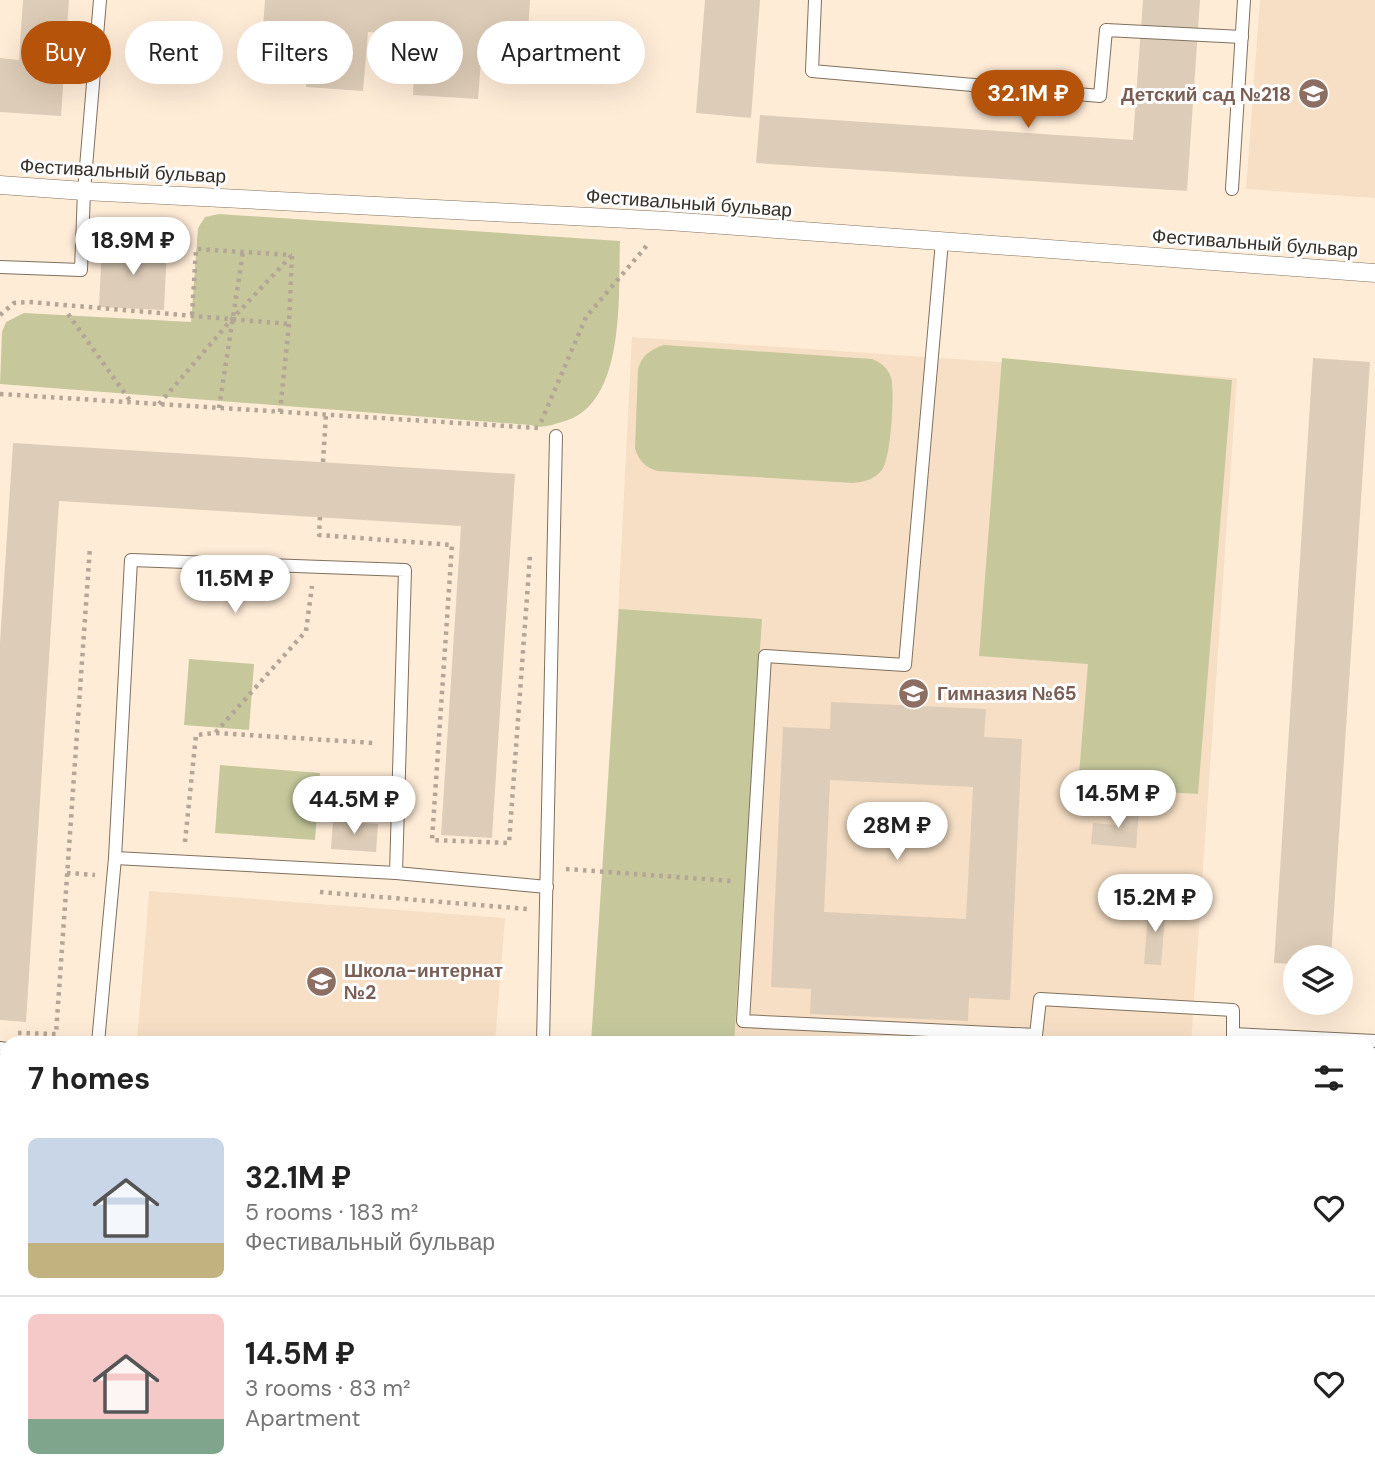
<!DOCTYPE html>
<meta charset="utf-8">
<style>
:root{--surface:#fff;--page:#f6f6f6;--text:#222;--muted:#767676;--line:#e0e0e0;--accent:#b45309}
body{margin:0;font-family:"DM Sans",sans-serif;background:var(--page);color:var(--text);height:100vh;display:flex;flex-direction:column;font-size:26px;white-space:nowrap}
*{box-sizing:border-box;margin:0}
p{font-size:23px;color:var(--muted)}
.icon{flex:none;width:38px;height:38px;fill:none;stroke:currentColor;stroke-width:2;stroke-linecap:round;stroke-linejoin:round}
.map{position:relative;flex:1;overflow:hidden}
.details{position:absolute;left:0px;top:1036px;width:1376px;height:448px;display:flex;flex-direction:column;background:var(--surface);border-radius:21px 21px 0 0;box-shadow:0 7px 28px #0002}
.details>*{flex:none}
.top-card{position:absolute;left:21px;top:21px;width:700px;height:63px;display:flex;gap:14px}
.fabs{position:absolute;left:1283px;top:945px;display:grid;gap:14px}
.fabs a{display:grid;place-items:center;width:70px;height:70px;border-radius:50%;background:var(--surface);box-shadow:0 7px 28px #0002;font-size:35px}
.price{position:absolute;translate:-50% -60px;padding:0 16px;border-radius:24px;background:#fff;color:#222;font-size:23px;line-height:46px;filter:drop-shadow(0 2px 4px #0008)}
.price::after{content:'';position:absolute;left:50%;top:42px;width:21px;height:16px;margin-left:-10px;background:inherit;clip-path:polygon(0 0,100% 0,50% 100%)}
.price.active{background:var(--accent);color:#fff}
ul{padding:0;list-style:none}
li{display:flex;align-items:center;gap:21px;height:175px;padding:0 28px}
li+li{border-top:2px solid var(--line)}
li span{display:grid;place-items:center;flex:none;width:196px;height:140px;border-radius:10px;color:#555}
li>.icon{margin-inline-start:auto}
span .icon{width:84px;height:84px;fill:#fffc;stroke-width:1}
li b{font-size:30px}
h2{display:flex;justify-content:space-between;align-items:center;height:84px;padding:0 28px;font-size:30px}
.chip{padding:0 24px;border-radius:32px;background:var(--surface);box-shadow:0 7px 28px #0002;font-size:24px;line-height:63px}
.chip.active{background:var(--accent);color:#fff}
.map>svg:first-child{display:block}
.built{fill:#f6dfc5}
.green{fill:#c6c89c}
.building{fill:#ddccb7;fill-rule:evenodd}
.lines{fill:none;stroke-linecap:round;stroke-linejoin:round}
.service-casing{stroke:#80705e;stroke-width:14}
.pedestrian-casing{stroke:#80705e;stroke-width:19}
.path{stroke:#b4a696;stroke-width:4.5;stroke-dasharray:3.5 5;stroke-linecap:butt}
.service{stroke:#fff;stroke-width:12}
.pedestrian{stroke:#fff;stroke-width:18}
.labels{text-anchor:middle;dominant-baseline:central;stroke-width:6;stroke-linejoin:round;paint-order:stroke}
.education-label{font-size:19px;font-weight:bold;fill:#785e54;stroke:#fdfdfd;text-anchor:start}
.street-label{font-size:19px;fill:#363028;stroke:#fdfdfd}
</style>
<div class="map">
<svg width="1375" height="1484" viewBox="0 0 1375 1484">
<rect width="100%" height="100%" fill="#ffecd7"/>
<g class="built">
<polygon points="1260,0 1375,0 1375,198 1246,189"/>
<polygon points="632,337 1237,378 1191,1043 596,1043"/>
<polygon points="149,891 505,918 495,1043 137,1043"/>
<polygon points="1369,1073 1375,1074 1375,1484 1241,1480 1241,1477 1368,1477"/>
<polygon points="0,1086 7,1087 7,1407 0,1406"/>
</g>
<g class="green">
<path d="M219,214L620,241C618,293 627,406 562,422C551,425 542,429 531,425L0,384L2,332L6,322L24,313L191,322L198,228L205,217Z"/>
<path d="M664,345L872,359C881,363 887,367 891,377C895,392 891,457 882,470C875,479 865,482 853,483L657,471C645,467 638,460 635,448L638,369C642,355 651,349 664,345Z"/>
<polygon points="1002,358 1232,380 1198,794 1078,787 1088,664 979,656"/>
<polygon points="619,609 762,619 734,1043 591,1043"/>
<polygon points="189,659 254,664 249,730 184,725"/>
<polygon points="220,765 320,773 315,840 215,833"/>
</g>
<g class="building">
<polygon points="23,0 69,0 61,116 0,112 0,58 19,60"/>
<polygon points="265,0 530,0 527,50 482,47 478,99 413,95 416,35 368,32 363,91 306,87 310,30 263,27"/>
<polygon points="705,0 760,0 751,118 696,113"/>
<polygon points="1143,0 1200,0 1187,191 756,163 760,115 1133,140"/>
<polygon points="102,243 167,246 164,310 99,307"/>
<polygon points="1313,358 1370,362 1331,957 1295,957 1295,964 1274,963"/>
<polygon points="13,443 515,474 492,838 441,835 461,526 59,501 26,1022 0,1020 0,643"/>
<path d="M831,702L986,709L984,737L1022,739L1010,1000L969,998L968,1021L810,1014L811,989L771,987L783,727L830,729ZM830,780L973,787L966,919L824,912Z"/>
<polygon points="1117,807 1139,809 1136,848 1091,844 1093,823 1116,825"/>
<polygon points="333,821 378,824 376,852 331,849"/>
<polygon points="1149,902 1166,903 1161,965 1144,964"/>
<polygon points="693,1477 803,1477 784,1484 685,1484"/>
<polygon points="971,1477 1098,1477 1105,1484 993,1484"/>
</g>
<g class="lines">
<defs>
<g id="service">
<polyline points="815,0 812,71 1100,96 1106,30 1242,37"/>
<polyline points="1232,189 1244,0"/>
<polyline points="942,241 905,665 765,656 743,1021 1036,1035 1040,999 1233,1010 1233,1043"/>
<polyline points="0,267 81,270 84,191 100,0"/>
<polyline points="115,858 396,873 547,887"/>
<polyline points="1233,1034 1375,1041"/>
<polyline points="98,1043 115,858 131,560 405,570 396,873"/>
<polyline points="543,1043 556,436"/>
<polyline points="0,1048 7,1049"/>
<polyline points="1368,1321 1375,1322"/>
<polyline points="537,1477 541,1484"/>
<polyline points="1185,1477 1192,1484"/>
<polyline points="579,1484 585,1477"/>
</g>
<polyline id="pedestrian" points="0,185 84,191 668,221 1375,273"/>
</defs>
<use href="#service" class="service-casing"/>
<use href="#pedestrian" class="pedestrian-casing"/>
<g class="path">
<polyline points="68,314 131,402"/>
<polyline points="0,315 14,303 29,302 289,324"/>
<polyline points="192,315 196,249 292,255"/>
<polyline points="0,394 538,428"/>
<polyline points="159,404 232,319 292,255"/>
<polyline points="219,408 243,252"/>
<polyline points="280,412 289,324 292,256"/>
<polyline points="541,422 586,317 649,243"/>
<polyline points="323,462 326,414"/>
<polyline points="320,517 319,535 452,545 432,840 509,843 530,556"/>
<polyline points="216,733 374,743"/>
<polyline points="185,842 196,735 215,733 306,631 312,586"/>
<polyline points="566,869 732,881"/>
<polyline points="67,873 95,875"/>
<polyline points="320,892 527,909"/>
<polyline points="18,1033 56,1034 90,547"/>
<polyline points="0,1422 7,1422"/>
<polyline points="0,1466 7,1473"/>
<polyline points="11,1477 20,1484"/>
<polyline points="465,1477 469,1484"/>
<polyline points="1156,1477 1162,1484"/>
<polyline points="1219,1479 1229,1484"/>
<polyline points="340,1484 364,1477"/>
<polyline points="511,1484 512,1477"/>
</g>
<use href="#service" class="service"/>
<use href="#pedestrian" class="pedestrian"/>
</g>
<defs>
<symbol id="school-disc" viewBox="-11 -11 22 22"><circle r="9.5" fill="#8d6e63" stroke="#fdfdfd"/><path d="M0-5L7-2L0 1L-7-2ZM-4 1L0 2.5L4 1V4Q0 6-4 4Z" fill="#fff"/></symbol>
</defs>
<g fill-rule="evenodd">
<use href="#school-disc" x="1296" y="76" width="35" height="35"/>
<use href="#school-disc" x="896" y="676" width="35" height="35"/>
<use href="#school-disc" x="304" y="964" width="35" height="35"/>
</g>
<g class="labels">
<g class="education-label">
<text x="1291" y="94" text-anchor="end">Детский сад №218</text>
<text x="937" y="693">Гимназия №65</text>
<text x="344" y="970">Школа-интернат<tspan x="344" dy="22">№2</tspan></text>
</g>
<g class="street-label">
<text transform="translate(123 171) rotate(3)">Фестивальный бульвар</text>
<text transform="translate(689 203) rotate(4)">Фестивальный бульвар</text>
<text transform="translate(1255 243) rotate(4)">Фестивальный бульвар</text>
</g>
</g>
</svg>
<div class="fabs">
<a><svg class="icon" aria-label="layers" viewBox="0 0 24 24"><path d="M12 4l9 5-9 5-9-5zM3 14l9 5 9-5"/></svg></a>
</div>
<b class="price active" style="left:1028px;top:130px">32.1M ₽</b>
<b class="price" style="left:133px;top:277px">18.9M ₽</b>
<b class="price" style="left:235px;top:615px">11.5M ₽</b>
<b class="price" style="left:1118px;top:830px">14.5M ₽</b>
<b class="price" style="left:354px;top:836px">44.5M ₽</b>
<b class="price" style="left:897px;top:862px">28M ₽</b>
<b class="price" style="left:1155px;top:934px">15.2M ₽</b>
<div class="top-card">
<a class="chip active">Buy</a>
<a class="chip">Rent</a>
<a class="chip">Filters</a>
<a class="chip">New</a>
<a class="chip">Apartment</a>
</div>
<section class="details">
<h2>7 homes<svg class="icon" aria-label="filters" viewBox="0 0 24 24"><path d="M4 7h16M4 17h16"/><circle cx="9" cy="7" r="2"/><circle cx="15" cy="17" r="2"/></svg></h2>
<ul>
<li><span style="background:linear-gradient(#c9d6e8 75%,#c2b280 0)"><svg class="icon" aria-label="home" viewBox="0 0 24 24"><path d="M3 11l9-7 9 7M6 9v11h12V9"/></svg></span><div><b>32.1M ₽</b><p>5 rooms · 183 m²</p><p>Фестивальный бульвар</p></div><svg class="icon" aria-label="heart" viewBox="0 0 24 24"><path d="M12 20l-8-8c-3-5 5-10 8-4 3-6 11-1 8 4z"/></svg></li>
<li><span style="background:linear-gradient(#f6c9c9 75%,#7fa58c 0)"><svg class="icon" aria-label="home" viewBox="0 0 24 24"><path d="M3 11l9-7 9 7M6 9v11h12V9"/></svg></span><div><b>14.5M ₽</b><p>3 rooms · 83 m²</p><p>Apartment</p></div><svg class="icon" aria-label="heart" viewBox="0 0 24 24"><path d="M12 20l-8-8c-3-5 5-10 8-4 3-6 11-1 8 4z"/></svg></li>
</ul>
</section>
</div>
